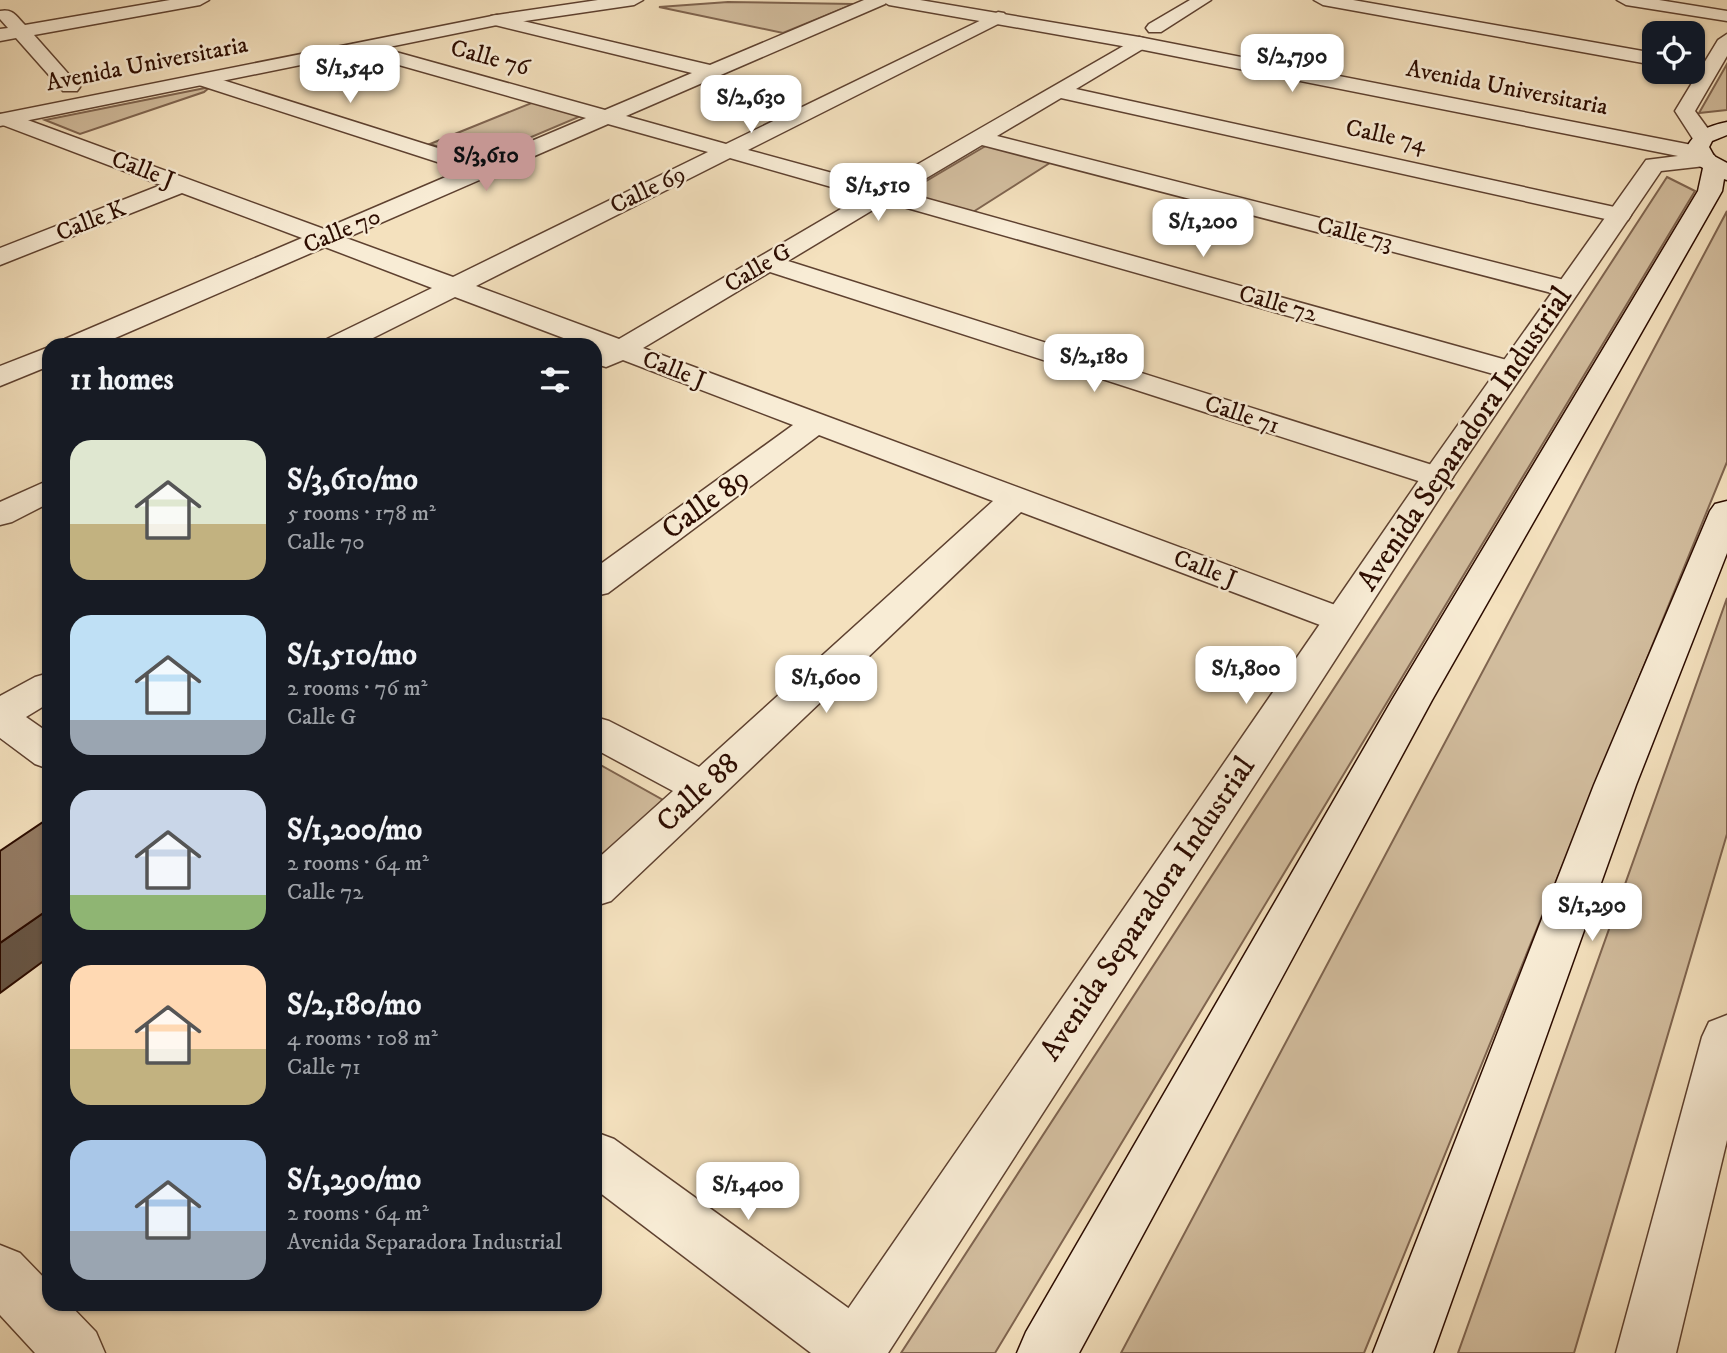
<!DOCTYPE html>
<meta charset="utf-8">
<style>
:root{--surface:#171b24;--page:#242831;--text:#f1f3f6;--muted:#9ea1a6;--accent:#c59692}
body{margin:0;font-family:"IM FELL DW Pica",serif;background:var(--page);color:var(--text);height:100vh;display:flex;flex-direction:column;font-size:26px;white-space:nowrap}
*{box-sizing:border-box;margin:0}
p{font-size:23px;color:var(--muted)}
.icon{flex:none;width:38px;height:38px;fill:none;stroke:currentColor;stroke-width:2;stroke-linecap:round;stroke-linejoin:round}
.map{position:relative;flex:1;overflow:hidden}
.details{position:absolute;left:42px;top:338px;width:560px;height:973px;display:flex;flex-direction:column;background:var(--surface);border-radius:21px;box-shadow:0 2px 5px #0004}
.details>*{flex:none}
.fabs{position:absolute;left:1642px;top:21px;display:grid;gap:14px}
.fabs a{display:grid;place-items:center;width:63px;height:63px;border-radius:14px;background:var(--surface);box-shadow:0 2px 5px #0004;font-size:35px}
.price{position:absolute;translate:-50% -60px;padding:0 16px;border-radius:14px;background:#fff;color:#222;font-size:23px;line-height:46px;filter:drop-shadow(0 2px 4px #0008)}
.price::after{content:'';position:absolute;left:50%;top:42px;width:21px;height:16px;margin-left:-10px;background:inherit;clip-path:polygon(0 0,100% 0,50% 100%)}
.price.selected{background:var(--accent);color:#111}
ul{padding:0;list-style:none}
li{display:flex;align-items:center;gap:21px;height:175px;padding:0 28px}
li span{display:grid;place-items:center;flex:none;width:196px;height:140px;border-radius:21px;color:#555}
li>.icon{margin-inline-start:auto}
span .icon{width:84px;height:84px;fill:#fffc;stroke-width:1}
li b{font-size:30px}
h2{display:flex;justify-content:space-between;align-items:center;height:84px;padding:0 28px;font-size:30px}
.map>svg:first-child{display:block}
.green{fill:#d2bd9e;stroke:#7f644f;stroke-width:2}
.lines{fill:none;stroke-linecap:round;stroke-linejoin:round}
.minor-casing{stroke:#5e4130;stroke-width:3}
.tertiary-casing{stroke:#5e4130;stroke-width:3}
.secondary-casing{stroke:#2c0c00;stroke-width:3}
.minor{fill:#f8ecd5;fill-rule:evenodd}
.tertiary{fill:#f8ecd5;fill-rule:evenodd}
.secondary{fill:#f8ecd5;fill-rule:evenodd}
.shaded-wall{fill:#685645;stroke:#2c0c00;stroke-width:2}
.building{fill:#947b63;stroke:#2c0c00;stroke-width:2}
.labels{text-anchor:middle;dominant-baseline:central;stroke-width:5;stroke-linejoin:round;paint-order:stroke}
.far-street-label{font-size:24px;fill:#2c0c00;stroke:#f8ecd5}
.street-label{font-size:30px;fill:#2c0c00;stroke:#f8ecd5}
</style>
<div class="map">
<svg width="1727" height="1353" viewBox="0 0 1727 1353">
<rect width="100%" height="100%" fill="#f4e1be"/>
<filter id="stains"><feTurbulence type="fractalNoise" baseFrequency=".00286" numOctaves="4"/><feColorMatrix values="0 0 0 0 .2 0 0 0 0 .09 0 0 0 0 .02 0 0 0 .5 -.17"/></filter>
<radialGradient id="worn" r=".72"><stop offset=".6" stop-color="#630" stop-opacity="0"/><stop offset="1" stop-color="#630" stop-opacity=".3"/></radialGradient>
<g class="green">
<polygon points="728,2 854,4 783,33 659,7"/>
<polygon points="1727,64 1727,110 1699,113"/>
<polygon points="210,87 204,92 80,134 45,120"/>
<polygon points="534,102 581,116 477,160 430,144"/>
<polygon points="989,144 1053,161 973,212 906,193"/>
<polygon points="1667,177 1695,191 995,1353 901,1353"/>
<polygon points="1727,211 1727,462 1364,1353 1121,1353"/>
<polygon points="1727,598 1727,834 1574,1353 1458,1353"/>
<polygon points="595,762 663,800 595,862"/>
</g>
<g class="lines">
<defs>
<g id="minor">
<path d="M170,0H209L200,5L34,35L80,87L77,91H63L16,38L0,41V29L8,28L0,19V11C13,8 17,17 25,25Z"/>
<path d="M864,0H888L885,4L626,116L726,144L998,12L1004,13L1007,17L1004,21L748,150L880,186L1139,37L1146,39L1148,43L1146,47L1076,89L1619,208L1628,210L1631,215L1628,220L1619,222L1061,98L997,136L1576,283L1580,289L1576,295L1567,297L982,145L903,192L1521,364L1525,370L1521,376L1511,379L886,202L788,261L1448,470L1453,477L1448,484L1437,487L770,272L643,348L1354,612L1359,620L1354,628L1341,632L1328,628L1021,512L611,901L595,906V861L673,791L595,749V717L609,721L699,767L993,501L819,435L608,593L595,596V568L793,425L623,360L606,367L596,364L595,353L598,351L595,350V345H582L455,297L359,345H323L327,339L432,288L325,247L99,345H61L65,339L302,238L182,193L0,265V248L161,185L0,124V114L14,115L324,229L462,170L196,84L193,80L196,76H210L482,162L586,118L353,52L351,48L353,44H367L605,110L692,73L491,24L488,20L491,16L497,15L710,65ZM608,124L708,152L453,277L346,238ZM730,158L863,196L619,339L476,286Z"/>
<polygon points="1190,0 1211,0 1161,32 1149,32 1146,28 1149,24"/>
<polygon points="1314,0 1353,0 1654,53 1654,65 1323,5"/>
<polygon points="1617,0 1659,0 1727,11 1727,21 1626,5"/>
<polygon points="1727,34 1727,56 1695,111 1714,137 1711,142 1695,142 1675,111 1718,40"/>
<polygon points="49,347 49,366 0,386 0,366"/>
<polygon points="49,480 49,503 12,522 0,525 0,502"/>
<polygon points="49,673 49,703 26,717 49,733 49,769 35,764 0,738 0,696 35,677"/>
<polygon points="595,1132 614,1139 876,1328 885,1349 883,1353 811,1353 595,1189"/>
<polygon points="0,1245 20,1253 49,1283 49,1304 69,1304 96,1332 105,1353 35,1353 0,1315"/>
</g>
<g id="tertiary">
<polygon points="598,0 643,0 634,5 497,25 0,126 0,114 497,15"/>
<polygon points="880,0 920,0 1139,37 1692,145 1700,147 1702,154 1714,155 1717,160 1714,165 1661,171 1453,477 888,1353 823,1353 832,1332 1426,470 1646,160 1678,156 1139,49 889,5"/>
<polygon points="1727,1015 1727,1140 1676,1353 1616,1353 1702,1037 1709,1022"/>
</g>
<g id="secondary">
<path d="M1727,122V135L1712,141L1709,147L1714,156L1727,163V180L1724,179L1722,191L1432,700L1079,1353H1017L1026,1332L1392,700L1698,191L1703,168L1698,165L1687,147C1696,130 1709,126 1727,122Z"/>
<polygon points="1727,501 1727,553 1636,785 1433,1353 1373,1353 1594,785 1710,511 1715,504"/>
</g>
</defs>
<use href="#minor" class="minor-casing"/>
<use href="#tertiary" class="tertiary-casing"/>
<use href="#secondary" class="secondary-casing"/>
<use href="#minor" class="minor"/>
<use href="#tertiary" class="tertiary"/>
<use href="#secondary" class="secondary"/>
</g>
<polygon class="shaded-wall" points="49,909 49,957 0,993 0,943"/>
<polygon class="building" points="49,818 49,909 0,943 0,851"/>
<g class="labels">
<g class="far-street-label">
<text transform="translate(490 58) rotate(15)">Calle 76</text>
<text transform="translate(147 64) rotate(-11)">Avenida Universitaria</text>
<text transform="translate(1507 88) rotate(11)">Avenida Universitaria</text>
<text transform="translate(1386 136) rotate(12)">Calle 74</text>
<text transform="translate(143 170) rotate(21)">Calle J</text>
<text transform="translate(648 190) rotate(-26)">Calle 69</text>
<text transform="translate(91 221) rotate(-22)">Calle K</text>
<text transform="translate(342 231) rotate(-23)">Calle 70</text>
<text transform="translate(1355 234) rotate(14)">Calle 73</text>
<text transform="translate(758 268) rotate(-31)">Calle G</text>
<text transform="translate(1278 304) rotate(16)">Calle 72</text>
<text transform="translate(674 370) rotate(21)">Calle J</text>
<text transform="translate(1242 415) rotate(18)">Calle 71</text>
<text transform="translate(1205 569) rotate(21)">Calle J</text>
</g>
<g class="street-label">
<text transform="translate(1465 439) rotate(-56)">Avenida Separadora Industrial</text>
<text transform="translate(706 504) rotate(-36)">Calle 89</text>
<text transform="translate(698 793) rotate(-43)">Calle 88</text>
<text transform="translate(1148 909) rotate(-56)">Avenida Separadora Industrial</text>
</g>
</g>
<rect width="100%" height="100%" filter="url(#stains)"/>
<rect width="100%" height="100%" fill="url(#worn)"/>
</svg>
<div class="fabs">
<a><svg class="icon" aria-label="locate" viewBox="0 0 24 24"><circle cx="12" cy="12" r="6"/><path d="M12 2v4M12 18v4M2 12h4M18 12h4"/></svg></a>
</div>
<b class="price" style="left:1292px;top:94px">S/2,790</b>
<b class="price" style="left:350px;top:105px">S/1,540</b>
<b class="price" style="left:751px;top:135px">S/2,630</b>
<b class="price selected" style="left:486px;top:193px">S/3,610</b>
<b class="price" style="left:878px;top:223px">S/1,510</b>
<b class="price" style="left:1203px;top:259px">S/1,200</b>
<b class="price" style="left:1094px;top:394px">S/2,180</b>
<b class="price" style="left:1246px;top:706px">S/1,800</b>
<b class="price" style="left:826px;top:715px">S/1,600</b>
<b class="price" style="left:1592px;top:943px">S/1,290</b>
<b class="price" style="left:748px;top:1222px">S/1,400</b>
<section class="details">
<h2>11 homes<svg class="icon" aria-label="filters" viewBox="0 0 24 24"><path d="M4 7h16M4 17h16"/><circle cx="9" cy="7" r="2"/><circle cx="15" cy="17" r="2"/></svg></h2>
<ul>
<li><span style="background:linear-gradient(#dfe7d0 60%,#c2b280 0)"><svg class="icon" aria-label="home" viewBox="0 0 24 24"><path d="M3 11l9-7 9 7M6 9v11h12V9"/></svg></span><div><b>S/3,610/mo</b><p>5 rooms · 178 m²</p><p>Calle 70</p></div></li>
<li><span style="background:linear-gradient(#bfe0f5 75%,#9aa5b1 0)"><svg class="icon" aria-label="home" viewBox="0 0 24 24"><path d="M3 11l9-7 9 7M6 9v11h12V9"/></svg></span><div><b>S/1,510/mo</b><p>2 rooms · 76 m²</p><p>Calle G</p></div></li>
<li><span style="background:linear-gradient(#c9d6e8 75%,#8fb573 0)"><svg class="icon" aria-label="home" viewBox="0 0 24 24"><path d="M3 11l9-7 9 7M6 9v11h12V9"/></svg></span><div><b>S/1,200/mo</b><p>2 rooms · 64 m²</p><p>Calle 72</p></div></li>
<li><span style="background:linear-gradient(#ffd9b3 60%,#c2b280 0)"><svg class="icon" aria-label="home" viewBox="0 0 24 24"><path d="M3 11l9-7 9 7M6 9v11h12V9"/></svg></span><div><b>S/2,180/mo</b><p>4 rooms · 108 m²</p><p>Calle 71</p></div></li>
<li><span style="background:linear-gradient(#a9c7e8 65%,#9aa5b1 0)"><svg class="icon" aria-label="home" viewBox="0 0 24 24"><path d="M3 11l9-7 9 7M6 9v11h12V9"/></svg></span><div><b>S/1,290/mo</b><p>2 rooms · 64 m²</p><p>Avenida Separadora Industrial</p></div></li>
</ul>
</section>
</div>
